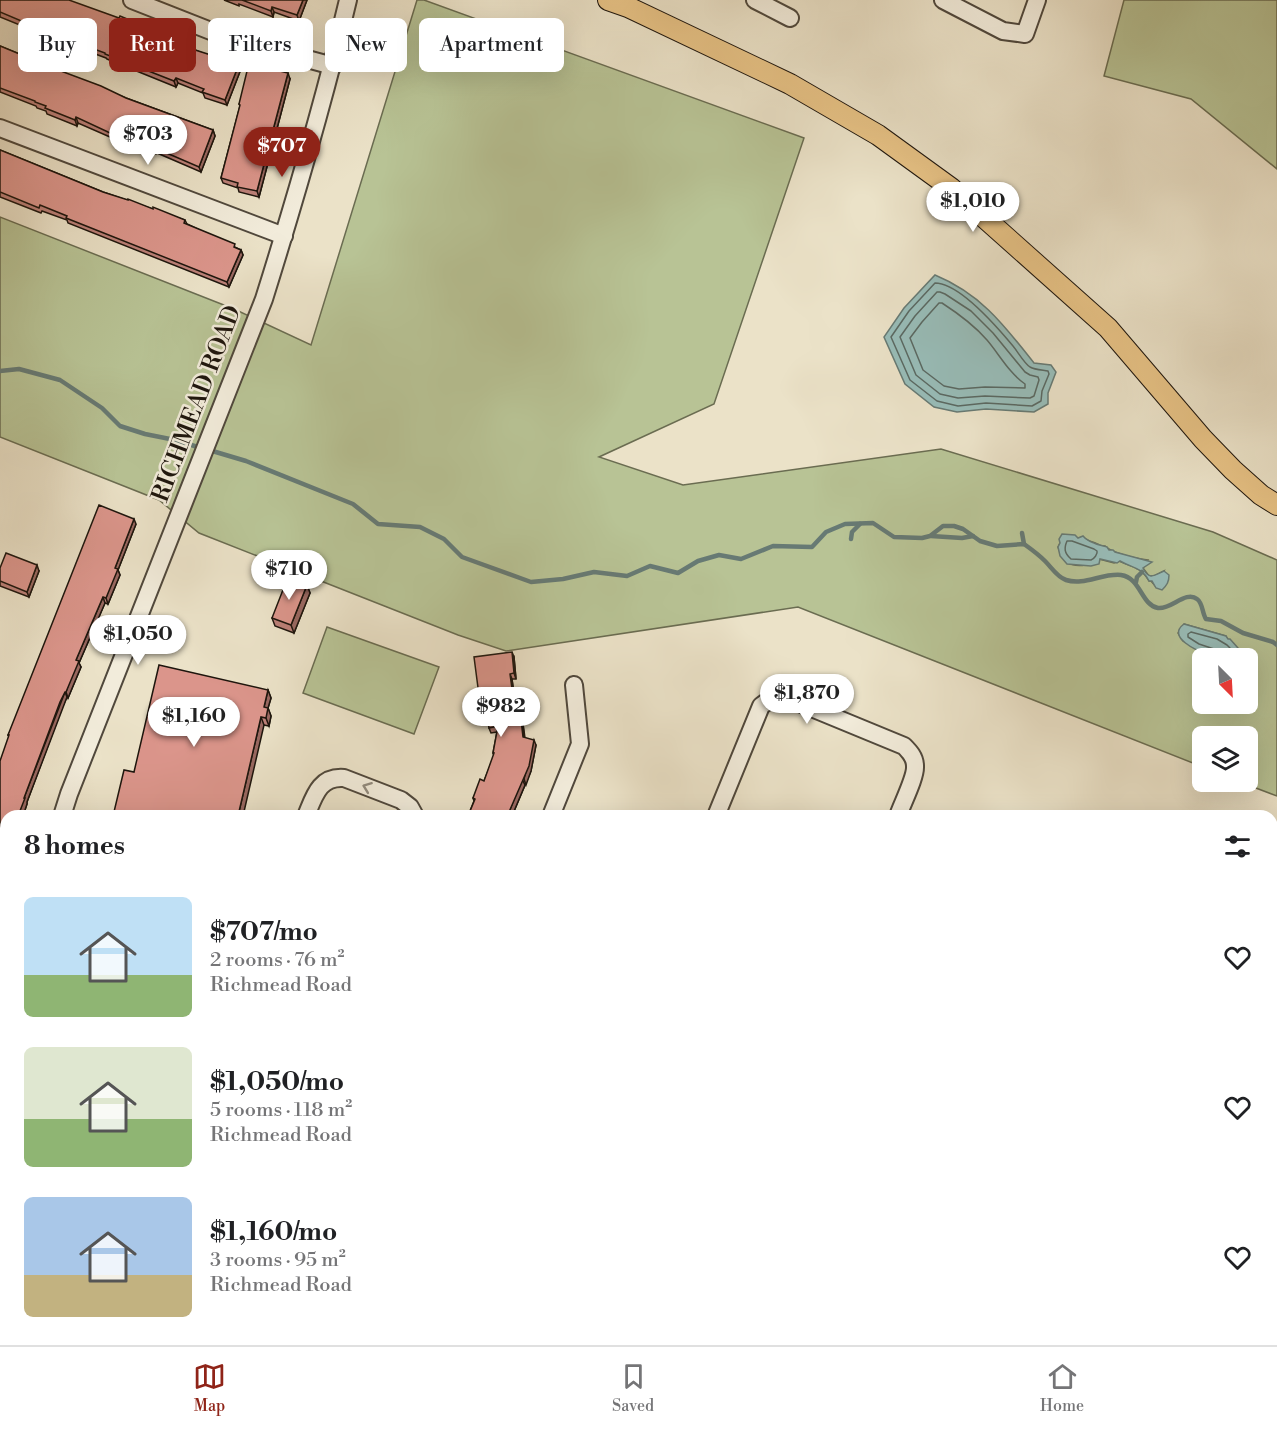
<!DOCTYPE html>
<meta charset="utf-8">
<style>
:root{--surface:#fff;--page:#f2f2f2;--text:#202124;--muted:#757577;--line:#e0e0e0;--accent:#8f2418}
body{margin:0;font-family:"Libre Bodoni",serif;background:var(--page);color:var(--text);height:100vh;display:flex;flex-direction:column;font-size:22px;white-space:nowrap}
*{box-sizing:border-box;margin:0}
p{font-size:20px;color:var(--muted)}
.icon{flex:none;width:33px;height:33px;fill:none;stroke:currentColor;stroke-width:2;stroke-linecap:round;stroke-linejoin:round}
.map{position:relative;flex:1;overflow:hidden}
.panel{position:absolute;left:0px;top:810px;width:1278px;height:536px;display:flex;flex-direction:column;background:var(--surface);border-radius:18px 18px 0 0;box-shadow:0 6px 24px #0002}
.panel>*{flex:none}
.banner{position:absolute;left:18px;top:18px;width:600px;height:54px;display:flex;gap:12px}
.needle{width:39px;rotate:156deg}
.controls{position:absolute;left:1192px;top:648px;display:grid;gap:12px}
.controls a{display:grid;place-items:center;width:66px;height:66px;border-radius:9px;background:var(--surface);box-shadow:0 6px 24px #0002;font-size:30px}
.price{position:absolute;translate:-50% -51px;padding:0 14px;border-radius:21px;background:#fff;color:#222;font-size:20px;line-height:39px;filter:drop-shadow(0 2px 3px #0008)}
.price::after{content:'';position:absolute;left:50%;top:36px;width:18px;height:14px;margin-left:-9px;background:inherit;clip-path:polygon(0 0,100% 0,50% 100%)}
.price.current{background:var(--accent);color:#fff}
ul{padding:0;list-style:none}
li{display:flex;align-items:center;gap:18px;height:150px;padding:0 24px}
li span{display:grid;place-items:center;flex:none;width:168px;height:120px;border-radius:9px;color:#555}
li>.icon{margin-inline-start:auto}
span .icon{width:72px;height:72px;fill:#fffc;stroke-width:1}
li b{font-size:26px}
h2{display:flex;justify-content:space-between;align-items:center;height:72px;padding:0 24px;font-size:26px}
.tag{padding:0 21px;border-radius:9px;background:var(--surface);box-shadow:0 6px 24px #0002;font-size:21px;line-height:54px}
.tag.current{background:var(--accent);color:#fff}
.tabs{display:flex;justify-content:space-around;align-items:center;height:84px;border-top:2px solid var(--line);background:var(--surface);font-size:16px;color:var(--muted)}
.tabs a{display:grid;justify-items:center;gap:3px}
.tabs .current{color:var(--accent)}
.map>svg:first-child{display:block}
.green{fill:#b8c395;stroke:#6a6c51;stroke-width:1.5;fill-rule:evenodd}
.water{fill:#98bdb9;stroke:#677a74;stroke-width:1.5}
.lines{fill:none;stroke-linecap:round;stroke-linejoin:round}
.shore{stroke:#5a6963;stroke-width:1.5}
.stream{stroke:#677a74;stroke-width:4.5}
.minor-casing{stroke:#50483c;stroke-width:20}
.major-casing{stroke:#1d150d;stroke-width:22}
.minor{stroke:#f2ecdb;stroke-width:16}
.major{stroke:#e6c184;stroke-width:20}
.wall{fill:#bc8078;stroke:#1d150d;stroke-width:1.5}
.shaded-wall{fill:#996861;stroke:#1d150d;stroke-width:1.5}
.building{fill:#db958b;stroke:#1d150d;stroke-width:1.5}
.oneway{stroke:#928b7e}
.labels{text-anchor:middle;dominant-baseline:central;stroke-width:5;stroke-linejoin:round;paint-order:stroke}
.street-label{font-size:24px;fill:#1d150d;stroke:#f2ecdb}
</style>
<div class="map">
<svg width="1277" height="1345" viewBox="0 0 1277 1345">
<rect width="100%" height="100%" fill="#ebe2c8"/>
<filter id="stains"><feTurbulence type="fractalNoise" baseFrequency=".00333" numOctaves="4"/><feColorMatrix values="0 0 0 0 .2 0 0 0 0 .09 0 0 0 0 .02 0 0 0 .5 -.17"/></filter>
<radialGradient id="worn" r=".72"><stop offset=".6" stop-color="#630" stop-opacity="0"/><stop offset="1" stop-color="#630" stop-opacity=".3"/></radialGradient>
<g class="green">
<path d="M417,0H424L804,138L714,404L599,457L683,485L941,449L1213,532L1277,560V796L1240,782H1248V736H1203V767L798,607L506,651L458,635L199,533L159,500L0,437V217L234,309L311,345ZM1083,537C1087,542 1095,541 1101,546H1105C1112,553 1136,559 1148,560L1143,568L1149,576H1154L1164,571L1156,587L1151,581H1149C1141,567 1132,567 1119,561L1114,563L1099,559C1095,561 1089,565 1085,565C1070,568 1062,559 1058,547L1060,543ZM1184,624L1226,636L1232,658L1208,655L1183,641L1178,633ZM1203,658H1248V704H1203Z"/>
<polygon points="1124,0 1277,0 1277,169 1191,99 1104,76"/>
<polygon points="327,627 439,667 414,734 303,693"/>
<polygon points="0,936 6,937 6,1073 0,1072"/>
</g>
<g class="water">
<path d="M935,275C981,294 1004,325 1034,363L1051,365L1056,372L1048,393V404L1034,412L986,409L957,412L934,407L905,384L884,337L904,308Z"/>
<path d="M1062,534L1075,535L1078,538L1083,536C1088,543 1100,545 1107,547L1109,550H1113L1115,552L1152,562L1143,568C1149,581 1155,575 1164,571L1169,575C1169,582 1167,585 1162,590L1156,588L1152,581H1149C1142,567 1132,568 1120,561L1117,563L1100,559L1099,564L1091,566L1067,564L1060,556L1058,547L1060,543L1059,539Z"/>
<path d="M1184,624L1226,636L1228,639H1230L1238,648L1237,653L1234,654L1232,658C1224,656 1216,657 1208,654C1197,651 1166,637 1184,624Z"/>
</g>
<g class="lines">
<g class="shore">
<path d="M935,283C959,283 998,328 1013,346C1018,352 1024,363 1030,367C1035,370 1043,370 1048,371L1049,374L1042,391L1041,401L1032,406L986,403L958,406L937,401L910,380L891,337L909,311Z"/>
<polygon points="937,292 940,292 945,294 971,311 993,333 1025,372 1030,375 1038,377 1039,380 1034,396 1030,398 985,396 958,398 940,394 916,375 900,337 915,316"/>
<path d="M939,303H942C959,314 974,325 987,340C999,354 1009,373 1025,384V388L985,387L959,389L944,386L923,370L910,338L922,322Z"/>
<path d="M1067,541H1072L1094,549L1097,551C1098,554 1094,559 1091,560L1071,559C1064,553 1064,548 1067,541Z"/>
<polyline points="1221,658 1221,654 1217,650 1199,644 1188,637 1188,634 1191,632 1217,639 1227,645 1230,648 1226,657 1227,658"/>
</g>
<g class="stream">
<polyline points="0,371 19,369 60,380 102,408 120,426 145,434 175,440 201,448"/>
<path d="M209,450L246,461L353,504L378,524L420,527L444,539L462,557L531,582L563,579L594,572L627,576L650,566L678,573L698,561L719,555L741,559L773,546L812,547L826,532L845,524L873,523L894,537L922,538L930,536L943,526H954L963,529L980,541L997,546L1024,544C1031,549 1039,555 1045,561C1052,568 1057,577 1066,580C1084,586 1102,573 1121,575C1141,578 1141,605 1158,608C1171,610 1186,590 1197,599C1203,603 1202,613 1206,619L1221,621L1243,633L1273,642L1277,645"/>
<polyline points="1022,533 1024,544"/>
<polyline points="931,536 962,538 973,536"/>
<polyline points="851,539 852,532 860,524"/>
<polyline points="1136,582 1137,577 1142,572"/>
</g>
<defs>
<g id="minor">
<polyline points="132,0 226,37 333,66"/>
<polyline points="755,0 790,18"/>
<polyline points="943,0 1003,31 1025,34 1037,0"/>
<polyline points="0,128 284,236"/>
<path d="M62,816L69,794L264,299C295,200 324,101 348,0"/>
<path d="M306,816C314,797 319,776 344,778L401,800L410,807L415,816"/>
<polyline points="551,816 580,744 574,685"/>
<path d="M716,816L761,706L769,700L785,697L904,746C909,751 915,757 915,766C916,777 902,804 898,816"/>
<polyline points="0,906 6,908"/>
<polyline points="1272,1217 1277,1204"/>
<polyline points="0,1286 6,1288"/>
<polyline points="1272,1304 1277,1306"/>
<polyline points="419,1340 433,1345"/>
<polyline points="210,1345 212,1340"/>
<polyline points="695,1345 697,1340"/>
<polyline points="862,1345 864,1340"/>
<polyline points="1040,1345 1043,1340"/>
<polyline points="1220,1345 1223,1340"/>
</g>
<g id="major">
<polyline points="608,0 628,7 790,84 878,135 951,188 1108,328 1203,439 1233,470 1261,495 1277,505"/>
<polyline points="0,1344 2,1345"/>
</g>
</defs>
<use href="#minor" class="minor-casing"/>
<use href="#major" class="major-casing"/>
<use href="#minor" class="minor"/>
<use href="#major" class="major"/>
</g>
<g class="wall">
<polygon points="0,0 145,29 178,41 178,43 241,69 227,105 205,98 203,93 178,83 176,87 107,59 106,58 47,36 0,17"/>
<polygon points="224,0 307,0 299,21 274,12 273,17 239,4 239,6"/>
<polygon points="0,46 34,60 35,61 126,98 213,130 215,136 201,172 157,153 156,154 110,137 78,123 77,126 47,114 46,111 37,108 36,106 0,92"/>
<polygon points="290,79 259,197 239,192 238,188 223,183 221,178 240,106 239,104"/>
<polygon points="0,150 103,192 185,220 187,224 241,250 243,255 229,287 68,223 67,220 42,211 41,213 0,197"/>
<polygon points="136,524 118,570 120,575 108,604 105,603 79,663 81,667 68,698 67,697 62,708 27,802 27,804 23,816 6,816 6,857 0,871 9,737 8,735"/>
<polygon points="0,568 39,571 29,597 0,586"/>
<polygon points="307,585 310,593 294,633 275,626 272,618"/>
<polygon points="514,657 516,679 512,679 515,703 519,702 521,708 525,738 536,745 531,771 512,816 468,816 474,801 473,798 484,781 494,756 493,753 497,732 491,733 489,728 486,708 482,709 480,703"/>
<polygon points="268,690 271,698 268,708 271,716 269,726 264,725 134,772"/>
<polygon points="6,1145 6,1189 0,1188 0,1171"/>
<polygon points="0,1203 6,1206 6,1254 0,1252"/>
<polygon points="129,1340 173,1340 172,1345 138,1345 130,1342"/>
</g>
<g class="shaded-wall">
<polygon points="303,0 307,0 299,21 297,15"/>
<polygon points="272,7 274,12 273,17 271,11"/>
<polygon points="239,64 241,69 227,105 225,100"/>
<polygon points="288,73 290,79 259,197 257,191"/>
<polygon points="176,78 178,83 176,87 174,81"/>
<polygon points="76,117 78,123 77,126 75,120"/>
<polygon points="213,130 215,136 201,172 199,167"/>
<polygon points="241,250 243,255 229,287 227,282"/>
<polygon points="134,519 136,524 118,570 120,575 108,604 106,598 115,568"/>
<polygon points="37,565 39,571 29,597 27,592"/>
<polygon points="307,585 310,593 294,633 291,625"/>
<polygon points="103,597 105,603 79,663 81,667 68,698 66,692 76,660"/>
<polygon points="512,652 514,657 516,679 514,673"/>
<polygon points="510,674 512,679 516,708 514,703"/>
<polygon points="268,690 271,698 268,708 271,716 269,726 266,718 264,707"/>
<polygon points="65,692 67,697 27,802 27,804 23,816 18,816 24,798"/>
<polygon points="519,702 521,708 525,743 523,737"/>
<polygon points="261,717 264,725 243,816 238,816"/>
<polygon points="534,740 536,745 531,771 526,785 524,779"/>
<polygon points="522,779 525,785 512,816 511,816 509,812"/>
<polygon points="6,847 6,857 0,871 0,861"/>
<polygon points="170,1340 173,1340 172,1345 169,1345"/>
</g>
<g class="building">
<polygon points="0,0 69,0 119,18 120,16 144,26 144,28 178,41 177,42 189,48 239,64 225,100 202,92 204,89 176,78 174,81 105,54 105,53 45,31 0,12"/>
<polygon points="242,0 303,0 297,15 272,7 271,11"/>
<polygon points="0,46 34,60 34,61 101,86 126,98 213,130 199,167 155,148 154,149 108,132 76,117 75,120 45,108 46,106 35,102 35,101 0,88"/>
<polygon points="251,64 288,73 257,191 237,187 238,183 221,178 240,105 239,104 248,67 250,67"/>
<polygon points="0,150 103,192 128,200 128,199 153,209 153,207 185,220 184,223 235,244 234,247 241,250 227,282 66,218 67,216 40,205 39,208 0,192"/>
<polygon points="99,505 134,519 115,568 118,569 106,598 103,597 76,660 79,661 66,692 65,692 60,702 24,798 25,798 18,816 6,816 6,847 0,861 0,761 9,735 8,735"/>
<polygon points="6,553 37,565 27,592 0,581 0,568"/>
<polygon points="288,577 307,585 291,625 272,618"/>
<polygon points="512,652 514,673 510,674 514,703 519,702 523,737 534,740 529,766 509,812 508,812 507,816 468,816 475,799 473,798 480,779 484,781 494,753 493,753 498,726 489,728 485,702 480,703 474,657"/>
<polygon points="159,665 268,690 264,707 268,708 266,718 261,717 238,816 113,816 124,770 134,772"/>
<polygon points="6,1145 6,1184 0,1183 0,1171"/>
<polygon points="0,1203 6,1206 6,1249 0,1247"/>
<polygon points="136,1340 170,1340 169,1345 160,1345 153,1343 152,1345"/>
</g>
<defs><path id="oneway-chevron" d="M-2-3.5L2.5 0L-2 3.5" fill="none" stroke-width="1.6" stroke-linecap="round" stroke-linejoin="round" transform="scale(1.5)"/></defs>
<use class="oneway" href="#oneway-chevron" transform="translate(367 787) rotate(-159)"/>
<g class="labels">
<g class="street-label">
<text transform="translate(197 404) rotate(-69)">RICHMEAD ROAD</text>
</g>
</g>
<rect width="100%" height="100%" filter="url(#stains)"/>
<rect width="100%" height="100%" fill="url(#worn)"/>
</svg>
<div class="controls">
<a><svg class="needle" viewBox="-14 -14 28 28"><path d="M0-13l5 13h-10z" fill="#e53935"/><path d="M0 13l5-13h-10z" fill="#757577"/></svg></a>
<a><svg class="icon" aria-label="layers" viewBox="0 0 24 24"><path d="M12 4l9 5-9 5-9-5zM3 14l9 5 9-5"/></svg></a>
</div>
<b class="price" style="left:148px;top:166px">$703</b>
<b class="price current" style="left:282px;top:178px">$707</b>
<b class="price" style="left:973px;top:233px">$1,010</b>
<b class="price" style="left:289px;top:601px">$710</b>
<b class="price" style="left:138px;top:666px">$1,050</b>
<b class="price" style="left:807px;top:725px">$1,870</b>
<b class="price" style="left:501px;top:738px">$982</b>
<b class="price" style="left:194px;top:748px">$1,160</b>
<div class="banner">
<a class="tag">Buy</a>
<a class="tag current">Rent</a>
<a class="tag">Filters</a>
<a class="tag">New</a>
<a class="tag">Apartment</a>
</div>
<section class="panel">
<h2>8 homes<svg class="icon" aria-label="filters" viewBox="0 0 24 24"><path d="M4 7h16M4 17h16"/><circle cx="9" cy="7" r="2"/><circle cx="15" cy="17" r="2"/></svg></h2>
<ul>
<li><span style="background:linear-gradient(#bfe0f5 65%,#8fb573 0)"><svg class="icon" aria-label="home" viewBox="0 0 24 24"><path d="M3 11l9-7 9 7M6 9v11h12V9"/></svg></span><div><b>$707/mo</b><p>2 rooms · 76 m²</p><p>Richmead Road</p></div><svg class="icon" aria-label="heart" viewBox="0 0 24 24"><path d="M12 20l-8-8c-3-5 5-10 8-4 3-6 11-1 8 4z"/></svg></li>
<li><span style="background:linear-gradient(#dfe7d0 60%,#8fb573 0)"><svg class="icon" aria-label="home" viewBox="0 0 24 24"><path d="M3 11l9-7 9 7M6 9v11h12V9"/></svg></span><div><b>$1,050/mo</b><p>5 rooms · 118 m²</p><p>Richmead Road</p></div><svg class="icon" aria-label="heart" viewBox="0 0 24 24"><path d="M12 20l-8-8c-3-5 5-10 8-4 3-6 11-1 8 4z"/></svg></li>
<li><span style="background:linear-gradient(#a9c7e8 65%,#c2b280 0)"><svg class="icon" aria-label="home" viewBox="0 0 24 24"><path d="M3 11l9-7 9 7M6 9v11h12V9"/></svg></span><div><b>$1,160/mo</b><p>3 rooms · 95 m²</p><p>Richmead Road</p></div><svg class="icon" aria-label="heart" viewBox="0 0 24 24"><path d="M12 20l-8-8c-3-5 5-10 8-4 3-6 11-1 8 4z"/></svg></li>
</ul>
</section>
</div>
<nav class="tabs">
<a class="current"><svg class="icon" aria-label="map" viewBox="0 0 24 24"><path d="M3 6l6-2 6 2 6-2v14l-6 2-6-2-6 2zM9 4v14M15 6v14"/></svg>Map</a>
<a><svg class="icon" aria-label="saved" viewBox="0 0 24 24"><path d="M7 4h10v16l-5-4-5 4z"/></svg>Saved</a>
<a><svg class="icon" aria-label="home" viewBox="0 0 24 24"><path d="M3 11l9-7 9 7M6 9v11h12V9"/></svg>Home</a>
</nav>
